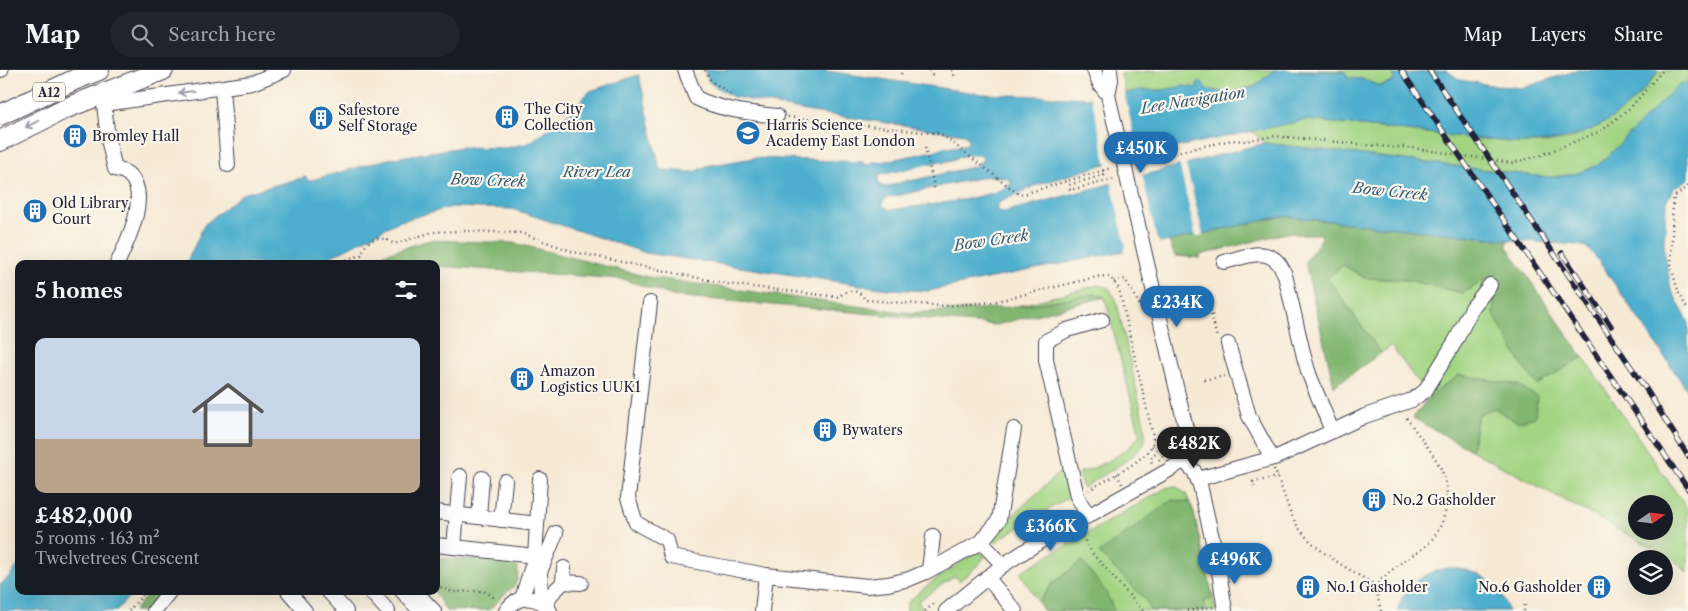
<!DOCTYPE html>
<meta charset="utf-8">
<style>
:root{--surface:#171b24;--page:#20242c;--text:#f1f3f6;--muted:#9ea1a6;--line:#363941;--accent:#1f6fb2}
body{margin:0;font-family:"Libre Caslon Text",serif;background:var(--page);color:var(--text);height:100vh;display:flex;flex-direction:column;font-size:19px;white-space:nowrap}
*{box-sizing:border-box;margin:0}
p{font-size:16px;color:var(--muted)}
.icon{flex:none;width:28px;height:28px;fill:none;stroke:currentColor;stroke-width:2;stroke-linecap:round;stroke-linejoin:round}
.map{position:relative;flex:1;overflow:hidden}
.panel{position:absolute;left:15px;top:190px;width:425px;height:335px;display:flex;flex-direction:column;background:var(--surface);border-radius:10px;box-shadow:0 5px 20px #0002}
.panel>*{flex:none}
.needle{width:32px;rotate:76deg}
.controls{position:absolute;left:1628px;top:425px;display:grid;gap:10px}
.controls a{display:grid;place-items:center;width:45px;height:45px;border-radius:50%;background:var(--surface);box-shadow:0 5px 20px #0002;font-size:25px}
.price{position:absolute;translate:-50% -42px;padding:0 11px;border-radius:18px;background:var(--accent);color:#fff;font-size:16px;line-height:32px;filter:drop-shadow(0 1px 2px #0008)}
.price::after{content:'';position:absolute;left:50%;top:30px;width:15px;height:11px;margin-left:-8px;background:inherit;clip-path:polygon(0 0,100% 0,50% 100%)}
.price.active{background:#222;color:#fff}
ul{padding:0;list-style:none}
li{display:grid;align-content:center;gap:10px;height:265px;padding:0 20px}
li+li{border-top:1px solid var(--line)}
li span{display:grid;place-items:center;height:155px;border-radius:10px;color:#555}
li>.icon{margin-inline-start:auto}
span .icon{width:90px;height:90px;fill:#fffc;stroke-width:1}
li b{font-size:21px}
h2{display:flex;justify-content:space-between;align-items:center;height:60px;padding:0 20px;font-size:21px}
header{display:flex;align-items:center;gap:30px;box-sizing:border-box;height:70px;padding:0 25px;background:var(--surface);border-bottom:1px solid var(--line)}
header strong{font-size:24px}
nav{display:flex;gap:28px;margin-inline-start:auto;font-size:18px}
.search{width:350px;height:45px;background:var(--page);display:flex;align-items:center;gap:12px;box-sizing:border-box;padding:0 18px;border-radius:28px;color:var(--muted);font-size:19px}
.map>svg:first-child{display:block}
.green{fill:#a2d483;stroke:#627b5f;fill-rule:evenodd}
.forest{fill:#81b671;stroke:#526c56}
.water{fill:#4eafcd;stroke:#386884;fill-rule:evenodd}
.pier{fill:#f6ead5}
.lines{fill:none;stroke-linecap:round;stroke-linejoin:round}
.minor-casing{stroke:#424052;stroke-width:16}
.highway-casing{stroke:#424052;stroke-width:22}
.path{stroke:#424052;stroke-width:2.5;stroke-dasharray:1 4;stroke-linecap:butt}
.minor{stroke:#fff;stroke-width:14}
.highway{stroke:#fff;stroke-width:20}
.rail-casing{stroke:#22223b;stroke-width:5.5}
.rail{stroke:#fbf7ec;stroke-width:4;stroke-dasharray:11;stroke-linecap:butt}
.minor-bridge-casing{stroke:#424052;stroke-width:16;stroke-linecap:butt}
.path-bridge{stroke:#424052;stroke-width:2.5;stroke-dasharray:1 4;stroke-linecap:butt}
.minor-bridge{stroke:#fff;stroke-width:14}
.oneway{stroke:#9c9ca7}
.labels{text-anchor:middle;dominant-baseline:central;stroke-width:4.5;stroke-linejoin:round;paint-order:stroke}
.shield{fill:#fbf7ec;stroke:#636270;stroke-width:1}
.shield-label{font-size:12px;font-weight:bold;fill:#22223b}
.poi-label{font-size:14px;fill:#22223b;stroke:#fbf7ec;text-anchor:start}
.water-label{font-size:15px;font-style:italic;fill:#345a75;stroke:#fbf7ec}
</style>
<header>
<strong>Map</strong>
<div class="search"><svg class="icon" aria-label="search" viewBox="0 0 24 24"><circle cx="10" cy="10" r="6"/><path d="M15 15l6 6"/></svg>Search here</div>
<nav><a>Map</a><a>Layers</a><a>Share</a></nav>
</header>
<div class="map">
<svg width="1688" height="541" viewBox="0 0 1688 541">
<rect width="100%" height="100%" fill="#fbf7ec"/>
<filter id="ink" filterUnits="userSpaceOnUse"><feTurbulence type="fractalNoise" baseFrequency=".02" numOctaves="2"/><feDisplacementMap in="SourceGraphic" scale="10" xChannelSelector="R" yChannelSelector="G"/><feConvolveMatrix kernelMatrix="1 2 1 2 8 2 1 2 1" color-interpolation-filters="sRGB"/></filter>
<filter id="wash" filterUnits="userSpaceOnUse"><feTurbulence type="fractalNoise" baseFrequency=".0096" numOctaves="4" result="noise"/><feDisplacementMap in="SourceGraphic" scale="20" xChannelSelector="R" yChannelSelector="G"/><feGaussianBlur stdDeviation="1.12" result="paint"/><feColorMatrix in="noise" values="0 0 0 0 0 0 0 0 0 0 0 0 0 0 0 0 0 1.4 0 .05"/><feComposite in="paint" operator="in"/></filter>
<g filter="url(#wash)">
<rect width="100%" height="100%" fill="#f6ead5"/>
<g class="green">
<path d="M1165,0H1276L1273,1L1254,17L1227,23L1206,19L1202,13L1198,12L1197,19C1180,16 1177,19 1161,20C1148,21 1139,20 1126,25L1121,4Z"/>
<polygon points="1298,0 1391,0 1394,5 1393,12 1380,16 1362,9 1348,8 1345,2"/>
<polygon points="1688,0 1688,21 1636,86 1573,105 1545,107 1265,73 1251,61 1306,50 1518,73 1546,73 1573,68 1650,13 1659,1"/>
<path d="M1343,195L1365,208L1407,210L1463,223L1489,207L1496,214L1537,315L1583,287L1688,440V503L1672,488L1471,380L1478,345L1494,338L1517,352L1518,315L1459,305L1429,327L1391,276L1381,283L1327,208ZM1636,434H1664V461H1636Z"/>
<path d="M1099,215L1109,218L1116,229L1145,358C1145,363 1146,369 1144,374C1139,385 1095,410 1083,418L1078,403C1100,397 1126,384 1140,365L1105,228L1096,224L1013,237Z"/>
<polygon points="1059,403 1062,403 1064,412 1068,412 1071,426 1001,468 996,473 992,464"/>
<polygon points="1175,416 1186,424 1193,440 1216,541 1044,541 1020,502 1166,418"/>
<polygon points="975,482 981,482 985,487 972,501 959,511 955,506 918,531 922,538 919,541 907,541 907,533 924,518"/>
</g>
<g class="forest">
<polygon points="1283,146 1508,170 1507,177 1583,287 1537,315 1521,294 1493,243 1496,214 1490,207 1463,223 1407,210 1365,208 1343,195 1327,208 1381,283 1334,316 1305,192 1322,168 1321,164 1296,164 1290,162 1200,185 1200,188 1175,186 1169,171"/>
<polygon points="430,170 514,173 648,207 840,234 912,243 1013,237 1096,224 1105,227 996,255 673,226 623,209 436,196 436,194 402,194 361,191"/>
<polygon points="1459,305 1518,315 1537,327 1535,347 1517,352 1494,338 1478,345 1471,380 1413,348 1429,327"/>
<polygon points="1172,430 1190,432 1193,440 1213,527 1204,532 1205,541 1150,541 1146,530 1099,483"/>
<path d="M436,489C461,490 496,486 518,497C518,520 513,515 501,528C497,532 494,536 489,540L446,541L434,521H436Z"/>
<polygon points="1082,491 1106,522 1114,541 1044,541 1038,532 1053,513"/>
<polygon points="150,521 163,521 148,541 134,541"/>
</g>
<g class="water">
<path d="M704,0H820L982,24L1090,28L1091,32L1140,20H1163L1183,16L1197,18L1198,12H1202L1207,19L1227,23L1254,17L1273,1L1276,0L1345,2L1348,8L1362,9L1380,16L1393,12L1394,5L1446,0L1460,10L1497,16L1523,18L1578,0H1659C1623,51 1581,74 1518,73L1306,50L1162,80L1102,95L1034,116L998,133L996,138L998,141L1004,142L1265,73L1545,107C1569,106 1584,104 1604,90L1679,14L1688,12V109L1673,119L1666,132L1664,180L1671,219L1688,251V321L1596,187L1586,177L1579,175L1508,170L1283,146L1160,173L1158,168L1124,177V181L928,221L887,219L646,183L512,139L452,137L397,152L317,194H186L204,155L242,124L306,107L308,111L388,89L462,77L506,78L529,73L566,46L590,21L639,5L660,100L695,102L706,96L754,88L863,92L864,95L872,93V92H881L939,80L946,77L948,78L964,75L969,72L967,66L964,64L811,42L734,27L726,23L709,12ZM966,85H981L983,89L978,95L973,97L910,111L909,110L886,117L881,116L878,111L880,104L884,103L885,104L941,91L942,93ZM988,106L1006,108L1011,111V114C994,129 917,136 890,140L883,136V132L886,128Z"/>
<polygon points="19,494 19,521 134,521 116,541 0,541 0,515 10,506"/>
<path d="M1447,498C1476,498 1500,512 1508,541H1397C1404,516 1422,503 1447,498Z"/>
</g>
<g class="pier">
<polygon points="1124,22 1139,88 1107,96 1091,26 1093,29"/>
<polygon points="1185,91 1203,165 1196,167 1179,93"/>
<polygon points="1142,103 1158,175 1157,171 1126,179 1127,182 1111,111"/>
</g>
</g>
<g filter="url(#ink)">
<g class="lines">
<defs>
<g id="minor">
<polyline points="0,0 1,0"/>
<path d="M685,0L696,28C720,40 750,43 777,46"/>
<polyline points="1094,0 1099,13 1108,25"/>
<polyline points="222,18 228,95"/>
<polyline points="1108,25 1111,10 1110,0"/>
<path d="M1224,192C1249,186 1273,173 1285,205L1304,287L1309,304L1332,361"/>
<path d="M117,194C127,172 151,125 129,105C125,101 119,100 115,99L108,69L104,34L252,13L284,0"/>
<polyline points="650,233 628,428 636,453 667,470 671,487 766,505 867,516 888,514 909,509 926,502 981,472 999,450 1014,359"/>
<polyline points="1228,274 1249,346 1272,388"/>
<polyline points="1183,390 1194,401 1200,415 1218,494 1225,541"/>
<polyline points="1198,409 1277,387 1365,346 1412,330 1425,321 1456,270 1472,238 1490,215"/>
<polyline points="436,442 537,454"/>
<polyline points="1088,446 1077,426 1046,290 1046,271 1067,260 1102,250"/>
<polyline points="479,447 482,408"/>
<polyline points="501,450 505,411"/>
<polyline points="981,472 1003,495"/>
<polyline points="436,475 535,486"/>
<polyline points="454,477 460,406"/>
<polyline points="929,500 933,466"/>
<polyline points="987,507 1015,541"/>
<polyline points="563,512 564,498"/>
<polyline points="288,521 305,541"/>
<polyline points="328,521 346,541"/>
<polyline points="370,521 388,541"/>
<polyline points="402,521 420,541"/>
<polyline points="415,521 434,541"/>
<polyline points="522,528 535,486 540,409"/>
<polyline points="541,532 540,502 556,463"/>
<path d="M547,537C549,521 555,523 563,512L581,513"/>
<polyline points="154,541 170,521"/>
<path d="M506,541C517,524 539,525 550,541"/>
<polyline points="762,541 766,505"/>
<path d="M946,541L1003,495L1063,457L1088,446L1169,400C1183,392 1190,383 1188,367L1146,189"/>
</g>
<g id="highway">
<polyline points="0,45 74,10 99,0"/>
<polyline points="0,71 64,39 163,0"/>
</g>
</defs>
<use href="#minor" class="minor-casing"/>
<use href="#highway" class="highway-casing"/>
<g class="path">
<polyline points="705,0 711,11 733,25"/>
<polyline points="930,0 933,8"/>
<polyline points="952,0 955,8"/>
<polyline points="901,4 902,0"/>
<polyline points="788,47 941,64 1020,125 1111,98"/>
<polyline points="925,78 935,121"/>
<polyline points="1136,91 1232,70 1245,71 1275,66 1390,77 1406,77 1512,93 1539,86 1601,61 1631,37 1663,0"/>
<polyline points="1103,100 1104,105 1069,115 1070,120 1115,109"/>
<polyline points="1688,116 1674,127 1673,133 1671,197 1679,224 1688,240"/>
<path d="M332,194L361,185C367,167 380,164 394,174L433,162L462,161L521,163L574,182L727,214L839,227C847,218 860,219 865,230L944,236L993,232L1101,206L1110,207L1119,219L1153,366C1153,370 1153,374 1151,377C1143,392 1104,411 1089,420"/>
<polyline points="1114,212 1125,209 1139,234 1144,233"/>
<polyline points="1191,223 1193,231 1207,228 1214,255 1208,224"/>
<polyline points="1214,255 1217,268"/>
<polyline points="1204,310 1225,306"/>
<polyline points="1152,376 1157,381 1151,388 1151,391 1153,395"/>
<path d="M1159,390C1169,380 1170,367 1170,353"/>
<path d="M1274,399C1282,416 1286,434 1294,450C1308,478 1349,499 1375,515"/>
<polyline points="1117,404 1122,414"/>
<polyline points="1254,417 1253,412 1278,407"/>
<polyline points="1080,462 1092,483 1143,541"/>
<polyline points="436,515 452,522 484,521 496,529"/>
<polyline points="129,541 146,521"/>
<polyline points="925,541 936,532"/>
<polyline points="1187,541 1213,537"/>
<path d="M1381,541L1375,515C1383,509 1390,501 1398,495C1408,487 1421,481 1430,472C1447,452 1452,424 1441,399C1433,382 1419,367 1409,351L1405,346"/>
<polyline points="1524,541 1525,534"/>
</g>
<use href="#minor" class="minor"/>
<use href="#highway" class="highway"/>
<defs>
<g id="rail">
<polyline points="1401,0 1688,419"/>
<polyline points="1429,0 1646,319 1688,386"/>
<polyline points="1562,183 1611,256"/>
</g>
</defs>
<use href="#rail" class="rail-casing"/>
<use href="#rail" class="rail"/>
<defs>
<polyline id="minor-bridge" points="1108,25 1146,189"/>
</defs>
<use href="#minor-bridge" class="minor-bridge-casing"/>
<polyline class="path-bridge" points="1092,15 1095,22"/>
<use href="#minor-bridge" class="minor-bridge"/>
</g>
<defs><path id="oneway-shaft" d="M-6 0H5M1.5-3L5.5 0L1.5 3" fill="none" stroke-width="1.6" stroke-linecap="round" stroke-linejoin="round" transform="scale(1.25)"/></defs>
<g class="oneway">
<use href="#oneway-shaft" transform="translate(186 22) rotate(173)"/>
<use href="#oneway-shaft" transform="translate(32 54) rotate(153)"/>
</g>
</g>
<defs>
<symbol id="building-disc" viewBox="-11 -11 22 22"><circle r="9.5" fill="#1f6fb2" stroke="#fbf7ec"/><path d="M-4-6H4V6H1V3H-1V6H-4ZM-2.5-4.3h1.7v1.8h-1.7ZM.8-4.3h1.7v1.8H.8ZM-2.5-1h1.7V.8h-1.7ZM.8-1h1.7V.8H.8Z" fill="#fff"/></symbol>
<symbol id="school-disc" viewBox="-11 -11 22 22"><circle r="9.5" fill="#1f6fb2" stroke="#fbf7ec"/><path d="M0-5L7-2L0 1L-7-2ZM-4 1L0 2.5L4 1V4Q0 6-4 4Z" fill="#fff"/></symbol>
</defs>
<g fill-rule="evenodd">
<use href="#building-disc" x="493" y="33" width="28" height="28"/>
<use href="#building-disc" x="307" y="34" width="28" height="28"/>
<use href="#school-disc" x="734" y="49" width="28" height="28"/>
<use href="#building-disc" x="61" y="52" width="28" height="28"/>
<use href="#building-disc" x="21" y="127" width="28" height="28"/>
<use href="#building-disc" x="508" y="295" width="28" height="28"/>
<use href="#building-disc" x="811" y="346" width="28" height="28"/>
<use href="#building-disc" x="1360" y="416" width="28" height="28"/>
<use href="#building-disc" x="1294" y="503" width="28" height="28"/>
<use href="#building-disc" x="1585" y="503" width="28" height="28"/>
</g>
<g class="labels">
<rect class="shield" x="33" y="12.5" width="32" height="19" rx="4"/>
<g class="shield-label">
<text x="49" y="22">A12</text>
</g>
<g class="poi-label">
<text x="524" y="39">The City<tspan x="524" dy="16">Collection</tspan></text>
<text x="338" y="40">Safestore<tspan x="338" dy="16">Self Storage</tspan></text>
<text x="766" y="55">Harris Science<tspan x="766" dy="16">Academy East London</tspan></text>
<text x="92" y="66">Bromley Hall</text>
<text x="52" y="133">Old Library<tspan x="52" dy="16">Court</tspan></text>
<text x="540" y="301">Amazon<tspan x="540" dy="16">Logistics UUK1</tspan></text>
<text x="842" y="360">Bywaters</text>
<text x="1392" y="430">No.2 Gasholder</text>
<text x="1326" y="517">No.1 Gasholder</text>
<text x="1582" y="517" text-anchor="end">No.6 Gasholder</text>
</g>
<g class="water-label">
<text transform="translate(1193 30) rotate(-9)">Lee Navigation</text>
<text x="597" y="101">River Lea</text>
<text transform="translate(488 110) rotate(2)">Bow Creek</text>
<text transform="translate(1390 121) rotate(6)">Bow Creek</text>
<text transform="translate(991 170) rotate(-8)">Bow Creek</text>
</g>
</g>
</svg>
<div class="controls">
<a><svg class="needle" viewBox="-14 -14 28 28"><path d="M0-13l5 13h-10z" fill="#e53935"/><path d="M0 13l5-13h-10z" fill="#9ea1a6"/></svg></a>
<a><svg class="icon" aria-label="layers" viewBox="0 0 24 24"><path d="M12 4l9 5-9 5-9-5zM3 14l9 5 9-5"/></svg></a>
</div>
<b class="price" style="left:1141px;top:104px">£450K</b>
<b class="price" style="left:1177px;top:258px">£234K</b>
<b class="price active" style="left:1194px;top:399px">£482K</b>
<b class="price" style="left:1051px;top:482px">£366K</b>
<b class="price" style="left:1235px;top:515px">£496K</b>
<section class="panel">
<h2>5 homes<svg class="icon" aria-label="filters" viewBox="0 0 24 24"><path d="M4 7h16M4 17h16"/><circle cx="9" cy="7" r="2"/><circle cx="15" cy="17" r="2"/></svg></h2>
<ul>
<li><span style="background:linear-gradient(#c9d6e8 65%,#b9a48a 0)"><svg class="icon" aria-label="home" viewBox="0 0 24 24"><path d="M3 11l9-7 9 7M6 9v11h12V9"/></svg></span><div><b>£482,000</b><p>5 rooms · 163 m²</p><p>Twelvetrees Crescent</p></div></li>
</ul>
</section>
</div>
